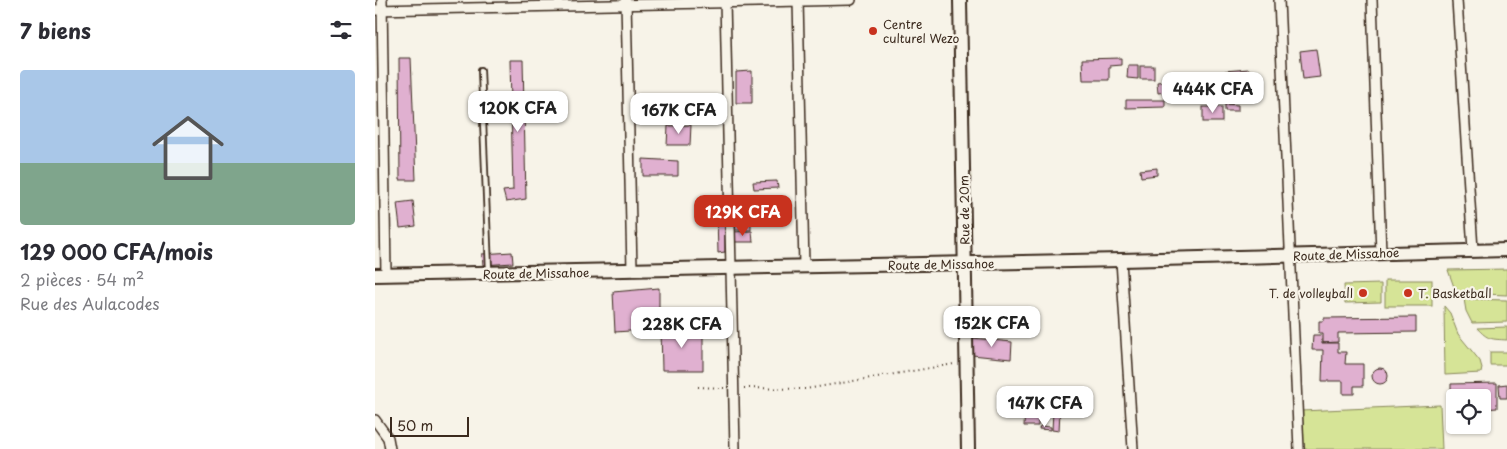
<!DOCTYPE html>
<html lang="fr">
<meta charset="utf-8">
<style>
:root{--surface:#fff;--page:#f2f2f3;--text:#2b2b33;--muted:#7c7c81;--accent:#c8321e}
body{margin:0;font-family:"Playpen Sans",sans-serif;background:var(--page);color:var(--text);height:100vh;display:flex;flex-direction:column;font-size:19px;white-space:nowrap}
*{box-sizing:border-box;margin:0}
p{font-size:16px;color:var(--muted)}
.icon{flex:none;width:28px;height:28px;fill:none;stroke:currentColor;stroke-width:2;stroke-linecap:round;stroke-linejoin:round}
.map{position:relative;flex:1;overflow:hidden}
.sheet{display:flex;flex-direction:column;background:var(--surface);width:375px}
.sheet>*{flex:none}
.tools{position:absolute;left:1071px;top:389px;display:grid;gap:10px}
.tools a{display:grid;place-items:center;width:45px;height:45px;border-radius:5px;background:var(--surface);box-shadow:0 1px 4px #0004;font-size:25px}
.scale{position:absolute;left:15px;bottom:12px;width:79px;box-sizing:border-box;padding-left:5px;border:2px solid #3b2a1e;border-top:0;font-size:14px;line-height:18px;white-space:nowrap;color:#3b2a1e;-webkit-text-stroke:4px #f7f3e8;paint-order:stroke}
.price{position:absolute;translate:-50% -42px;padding:0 11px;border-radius:10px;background:#fff;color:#222;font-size:16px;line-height:32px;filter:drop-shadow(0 1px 2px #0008)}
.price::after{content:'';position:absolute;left:50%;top:30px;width:15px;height:11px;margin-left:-8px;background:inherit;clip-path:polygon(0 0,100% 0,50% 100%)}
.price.selected{background:var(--accent);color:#fff}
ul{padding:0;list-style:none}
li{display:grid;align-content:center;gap:10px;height:265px;padding:0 20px}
li span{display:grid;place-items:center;height:155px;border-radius:5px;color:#555}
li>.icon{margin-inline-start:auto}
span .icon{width:90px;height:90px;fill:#fffc;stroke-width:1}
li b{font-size:21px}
h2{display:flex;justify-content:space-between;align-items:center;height:60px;padding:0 20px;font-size:21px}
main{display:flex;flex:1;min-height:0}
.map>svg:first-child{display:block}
.green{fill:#d6e497;stroke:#88875a}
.building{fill:#e0b0d0;stroke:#3b2a1e}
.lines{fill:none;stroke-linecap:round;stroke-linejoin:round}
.lane-casing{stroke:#3b2a1e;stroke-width:8}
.street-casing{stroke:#3b2a1e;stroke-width:12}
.secondary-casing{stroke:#3b2a1e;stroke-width:16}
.path{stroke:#3b2a1e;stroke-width:2;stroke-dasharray:1 4;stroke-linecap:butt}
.lane{stroke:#f7f3e8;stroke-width:4.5}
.street{stroke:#f7f3e8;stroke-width:9}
.secondary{stroke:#f7f3e8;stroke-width:12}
.poi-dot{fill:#c8321e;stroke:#f7f3e8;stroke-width:2}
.labels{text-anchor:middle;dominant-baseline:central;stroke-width:4.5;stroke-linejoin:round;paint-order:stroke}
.poi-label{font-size:12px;fill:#3b2a1e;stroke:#f7f3e8;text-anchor:start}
.street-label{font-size:12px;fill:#3b2a1e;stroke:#f7f3e8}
</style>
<main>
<section class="sheet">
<h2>7 biens<svg class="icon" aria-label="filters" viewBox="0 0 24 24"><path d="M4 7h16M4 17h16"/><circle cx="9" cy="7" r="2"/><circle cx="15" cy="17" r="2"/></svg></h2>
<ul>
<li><span style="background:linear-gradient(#a9c7e8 60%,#7fa58c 0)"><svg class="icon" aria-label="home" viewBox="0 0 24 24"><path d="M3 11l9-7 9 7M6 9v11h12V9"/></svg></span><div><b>129 000 CFA/mois</b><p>2 pièces · 54 m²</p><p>Rue des Aulacodes</p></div></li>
</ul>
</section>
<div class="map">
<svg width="1132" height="449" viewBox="0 0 1132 449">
<rect width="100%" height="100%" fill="#f7f3e8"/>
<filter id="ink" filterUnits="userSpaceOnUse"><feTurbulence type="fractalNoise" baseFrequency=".02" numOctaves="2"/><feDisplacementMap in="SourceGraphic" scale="10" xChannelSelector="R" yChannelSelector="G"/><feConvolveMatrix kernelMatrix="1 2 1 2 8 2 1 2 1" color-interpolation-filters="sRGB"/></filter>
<g filter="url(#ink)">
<g class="green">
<polygon points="1132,269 1132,295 1086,293 1079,287 1073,270"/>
<rect x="1010" y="280" width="47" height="26"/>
<polygon points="1006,284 1006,302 970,303 969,285"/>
<polygon points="1089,299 1132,300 1132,322 1097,323 1091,311"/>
<polygon points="1069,306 1075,313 1083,334 1105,361 1107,368 1106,373 1070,375"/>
<path d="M1132,327V340C1116,339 1113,340 1102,328Z"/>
<rect x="1115" y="352" width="17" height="13"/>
<polygon points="1065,405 1067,449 926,449 926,411"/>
</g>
<g class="building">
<polygon points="941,49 945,77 928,79 925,51"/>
<polygon points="24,58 36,58 41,180 25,180"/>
<polygon points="746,58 746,65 734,66 734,80 708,80 707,59"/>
<polygon points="135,60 148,60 151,199 131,202 128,191 138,190"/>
<polygon points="753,65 763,65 763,79 752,78"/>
<rect x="765" y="66" width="14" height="13"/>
<polygon points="874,69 875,84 851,86 850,71"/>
<polygon points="377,71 377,103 361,103 361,72"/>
<polygon points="790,81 791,92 783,93 782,82"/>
<polygon points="751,100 790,100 790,107 751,108"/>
<polygon points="850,104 863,105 863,111 850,111"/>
<rect x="828" y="107" width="19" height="15"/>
<polygon points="316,125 315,145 292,145 293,126"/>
<polygon points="268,159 303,161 303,176 268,176"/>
<polygon points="782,168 782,175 766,177 765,170"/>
<polygon points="402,181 403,188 379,189 378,182"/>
<polygon points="38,201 41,226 25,228 22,203"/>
<polygon points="342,217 350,217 350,252 343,253"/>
<polygon points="376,221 376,230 358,230 358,222"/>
<polygon points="377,231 378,242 358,242 358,232"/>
<polygon points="137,252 138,263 108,265 107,254"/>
<polygon points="284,288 284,329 240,332 238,292"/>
<polygon points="1041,317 1041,332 963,333 963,342 948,343 948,333 944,333 944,321 949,321 949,318"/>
<polygon points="328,328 328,370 287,370 286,329"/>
<polygon points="938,335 947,335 947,343 963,343 963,352 971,352 970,364 988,364 988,386 979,386 979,394 968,394 968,381 947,381 948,350 937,350"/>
<polygon points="597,338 637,342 636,359 597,355"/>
<circle cx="1005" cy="376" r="8"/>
<polygon points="1122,383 1122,408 1108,409 1108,398 1076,399 1076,384"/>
<polygon points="1132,384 1132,398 1125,398 1124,385"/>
<polygon points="651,389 664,389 663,426 649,426"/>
<polygon points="679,390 686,390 684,431 677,430"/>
<polygon points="665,426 676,427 676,430 664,429"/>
</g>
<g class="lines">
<defs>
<polyline id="lane" points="106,70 114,270"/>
<g id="street">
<polyline points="7,0 11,275"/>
<polyline points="350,0 360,449"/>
<polyline points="423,0 429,266"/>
<polyline points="904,0 924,449"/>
<polyline points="997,0 1006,253"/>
<polyline points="1082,0 1098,250"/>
<polyline points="251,1 257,270"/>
<polyline points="0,10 476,0"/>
<polyline points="746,260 758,449"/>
<polyline points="0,420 13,438 15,449"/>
</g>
<g id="secondary">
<polyline points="585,0 593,449"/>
<polyline points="0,275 746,260 1132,250"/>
</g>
</defs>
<use href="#lane" class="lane-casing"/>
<use href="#street" class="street-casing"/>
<use href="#secondary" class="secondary-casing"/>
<g class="path">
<polyline points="323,387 349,388"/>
<polyline points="369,388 431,389 579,364"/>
</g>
<use href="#lane" class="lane"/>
<use href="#street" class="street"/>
<use href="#secondary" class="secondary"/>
</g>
</g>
<g class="poi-dot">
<circle cx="498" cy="31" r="5"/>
<circle cx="988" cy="293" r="5"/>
<circle cx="1033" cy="293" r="5"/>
</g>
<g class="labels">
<g class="poi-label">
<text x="508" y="24">Centre<tspan x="508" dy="14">culturel Wezo</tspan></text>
<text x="978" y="293" text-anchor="end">T. de volleyball</text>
<text x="1043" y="293">T. Basketball</text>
</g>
<g class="street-label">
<text transform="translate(589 210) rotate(-91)">Rue de 20m</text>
<text transform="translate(971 254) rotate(-2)">Route de Missahoe</text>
<text transform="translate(566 264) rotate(-1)">Route de Missahoe</text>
<text transform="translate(161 273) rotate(-1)">Route de Missahoe</text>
</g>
</g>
</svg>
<div class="tools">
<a><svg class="icon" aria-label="locate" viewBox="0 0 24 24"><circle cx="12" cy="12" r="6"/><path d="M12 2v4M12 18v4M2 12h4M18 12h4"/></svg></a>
</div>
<div class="scale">50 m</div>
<b class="price" style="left:838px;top:114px">444K CFA</b>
<b class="price" style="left:143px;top:133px">120K CFA</b>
<b class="price" style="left:304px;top:135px">167K CFA</b>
<b class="price selected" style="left:368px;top:237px">129K CFA</b>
<b class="price" style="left:617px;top:348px">152K CFA</b>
<b class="price" style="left:307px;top:349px">228K CFA</b>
<b class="price" style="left:670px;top:428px">147K CFA</b>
</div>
</main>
